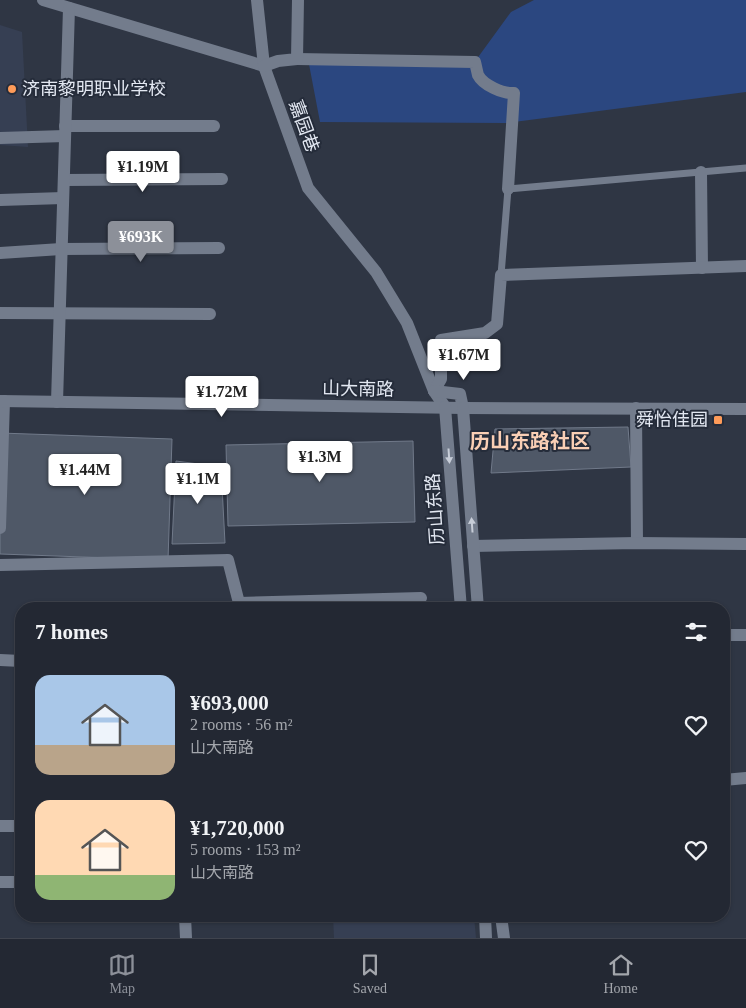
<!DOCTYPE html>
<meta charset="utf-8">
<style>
:root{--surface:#232833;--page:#2f343f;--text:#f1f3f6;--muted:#a3a6ac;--line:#40444e;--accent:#8c9099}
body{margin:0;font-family:"Times New Roman","Noto Sans SC",serif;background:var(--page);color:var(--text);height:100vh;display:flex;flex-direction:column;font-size:19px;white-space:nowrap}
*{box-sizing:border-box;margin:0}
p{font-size:16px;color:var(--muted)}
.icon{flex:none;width:28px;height:28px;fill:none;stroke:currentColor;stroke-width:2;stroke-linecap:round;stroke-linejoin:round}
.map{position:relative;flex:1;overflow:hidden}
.panel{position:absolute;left:15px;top:602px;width:715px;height:320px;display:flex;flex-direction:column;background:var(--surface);border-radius:20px;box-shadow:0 1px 4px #0004,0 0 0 1px var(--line)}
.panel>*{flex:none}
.price{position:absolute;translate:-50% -42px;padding:0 11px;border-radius:5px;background:#fff;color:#222;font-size:16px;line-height:32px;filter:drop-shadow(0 1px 2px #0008)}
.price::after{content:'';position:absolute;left:50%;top:30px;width:15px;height:11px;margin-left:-8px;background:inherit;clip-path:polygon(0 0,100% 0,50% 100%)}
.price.selected{background:var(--accent);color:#fff}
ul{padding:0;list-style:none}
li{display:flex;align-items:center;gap:15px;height:125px;padding:0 20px}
li span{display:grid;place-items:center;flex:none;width:140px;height:100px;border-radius:15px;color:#555}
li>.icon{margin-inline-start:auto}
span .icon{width:60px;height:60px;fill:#fffc;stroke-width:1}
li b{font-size:21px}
h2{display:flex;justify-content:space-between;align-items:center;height:60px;padding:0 20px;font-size:21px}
.tab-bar{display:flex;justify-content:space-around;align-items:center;height:70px;border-top:1px solid var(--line);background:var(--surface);font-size:14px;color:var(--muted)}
.tab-bar a{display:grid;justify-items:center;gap:2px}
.tab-bar .selected{color:var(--accent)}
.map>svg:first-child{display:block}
.built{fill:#363f53}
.green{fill:#2b4780}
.building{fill:#4f5867;stroke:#717a8a}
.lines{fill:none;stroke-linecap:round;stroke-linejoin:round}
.lane{stroke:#737c8c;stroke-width:7}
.street{stroke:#737c8c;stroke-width:12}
.secondary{stroke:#737c8c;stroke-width:12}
.oneway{fill:#c7cdd8}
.poi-dot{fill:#fe9b59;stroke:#252c3a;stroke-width:2}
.labels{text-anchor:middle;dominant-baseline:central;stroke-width:4;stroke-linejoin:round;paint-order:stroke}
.poi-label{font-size:18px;fill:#e3e8f2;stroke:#252c3a;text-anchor:start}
.street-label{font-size:18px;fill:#e3e8f2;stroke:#252c3a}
.quarter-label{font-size:20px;font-weight:bold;fill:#facfb5;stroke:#252c3a}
</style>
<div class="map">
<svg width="746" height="938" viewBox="0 0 746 938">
<rect width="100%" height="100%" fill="#2f3644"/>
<g class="built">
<polygon points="0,25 22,32 28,147 0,145"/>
<polygon points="333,916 474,916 476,938 334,938"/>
</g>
<polygon class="green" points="534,0 746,0 746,92 507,123 320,122 308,59 476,60 511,12"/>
<g class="building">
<polygon points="628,427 631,467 491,473 495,429"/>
<polygon points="0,433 172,439 168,560 0,554"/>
<polygon points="413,441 415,522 228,526 226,445"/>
<polygon points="176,461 221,467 225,543 172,544"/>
</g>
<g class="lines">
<polyline class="lane" points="501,275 508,189 746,168"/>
<g class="street">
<polyline points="43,0 264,66"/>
<polyline points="257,0 264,66 308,188 376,272 407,323 434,391 445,407"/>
<path d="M297,59L475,62C476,66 477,71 478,75C483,85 503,94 514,93L508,189"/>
<polyline points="264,66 278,61 297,59 298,0"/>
<polyline points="65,126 214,126"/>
<polyline points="0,138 65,136"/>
<polyline points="701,172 702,268"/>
<polyline points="64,180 222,179"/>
<polyline points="0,200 63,198"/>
<polyline points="0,253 61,249 219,248"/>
<polyline points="0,313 210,314"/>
<polyline points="434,391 441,379 441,340 485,333 497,324 501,275 746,266"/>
<polyline points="434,391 460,394 463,408"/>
<polyline points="57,402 69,8"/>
<polyline points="636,408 637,543"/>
<polyline points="0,528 4,401"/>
<polyline points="473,546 637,543 746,544"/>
<polyline points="0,565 228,560 239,603 239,609"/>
<polyline points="239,603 421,598"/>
<polyline points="724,635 746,635"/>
<polyline points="0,660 21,661"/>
<polyline points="724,780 746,778"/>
<polyline points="0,826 21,826"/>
<polyline points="0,882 21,882"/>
<polyline points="185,916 186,938"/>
</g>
<g class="secondary">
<polyline points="0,401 463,408 746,409"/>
<polyline points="445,407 461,609"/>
<polyline points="463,408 478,609"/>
<polyline points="485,916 486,938"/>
<polyline points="501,916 504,938"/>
</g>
</g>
<defs><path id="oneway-solid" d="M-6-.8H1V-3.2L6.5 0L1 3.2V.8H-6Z" transform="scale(1.25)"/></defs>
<g class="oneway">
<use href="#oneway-solid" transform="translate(449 456) rotate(86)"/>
<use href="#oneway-solid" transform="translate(472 525) rotate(-94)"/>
</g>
<g class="poi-dot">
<circle cx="12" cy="89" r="5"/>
<rect x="713" y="415" width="10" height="10" rx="2.5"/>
</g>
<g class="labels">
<g class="poi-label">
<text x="22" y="89">济南黎明职业学校</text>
<text x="708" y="420" text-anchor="end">舜怡佳园</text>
</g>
<g class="street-label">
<text transform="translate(304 126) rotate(70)">嘉园巷</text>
<text transform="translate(358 389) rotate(1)">山大南路</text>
<text transform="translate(435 509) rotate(-94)">历山东路</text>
</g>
<g class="quarter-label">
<text x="530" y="441">历山东路社区</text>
</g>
</g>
</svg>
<b class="price" style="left:143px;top:193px">¥1.19M</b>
<b class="price selected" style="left:141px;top:263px">¥693K</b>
<b class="price" style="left:464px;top:381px">¥1.67M</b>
<b class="price" style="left:222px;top:418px">¥1.72M</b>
<b class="price" style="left:320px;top:483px">¥1.3M</b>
<b class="price" style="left:85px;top:496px">¥1.44M</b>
<b class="price" style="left:198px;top:505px">¥1.1M</b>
<section class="panel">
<h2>7 homes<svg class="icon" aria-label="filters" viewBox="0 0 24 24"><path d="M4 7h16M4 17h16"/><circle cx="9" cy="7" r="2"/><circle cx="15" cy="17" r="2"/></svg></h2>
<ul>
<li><span style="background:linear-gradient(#a9c7e8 70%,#b9a48a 0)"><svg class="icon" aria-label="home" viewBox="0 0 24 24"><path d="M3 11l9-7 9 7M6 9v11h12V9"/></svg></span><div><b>¥693,000</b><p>2 rooms · 56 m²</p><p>山大南路</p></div><svg class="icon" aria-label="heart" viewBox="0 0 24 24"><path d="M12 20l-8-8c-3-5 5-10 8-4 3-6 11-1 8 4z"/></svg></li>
<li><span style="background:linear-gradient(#ffd9b3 75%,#8fb573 0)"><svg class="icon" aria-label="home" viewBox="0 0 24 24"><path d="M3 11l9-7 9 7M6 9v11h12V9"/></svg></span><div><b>¥1,720,000</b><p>5 rooms · 153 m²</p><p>山大南路</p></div><svg class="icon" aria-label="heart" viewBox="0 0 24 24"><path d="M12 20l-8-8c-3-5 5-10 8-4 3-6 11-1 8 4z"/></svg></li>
</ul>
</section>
</div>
<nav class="tab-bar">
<a class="selected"><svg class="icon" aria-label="map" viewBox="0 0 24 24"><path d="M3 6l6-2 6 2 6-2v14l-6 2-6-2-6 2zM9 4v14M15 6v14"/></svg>Map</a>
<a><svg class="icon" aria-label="saved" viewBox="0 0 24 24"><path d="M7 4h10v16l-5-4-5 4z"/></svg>Saved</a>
<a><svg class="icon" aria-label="home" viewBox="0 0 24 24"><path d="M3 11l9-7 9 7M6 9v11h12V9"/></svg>Home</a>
</nav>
